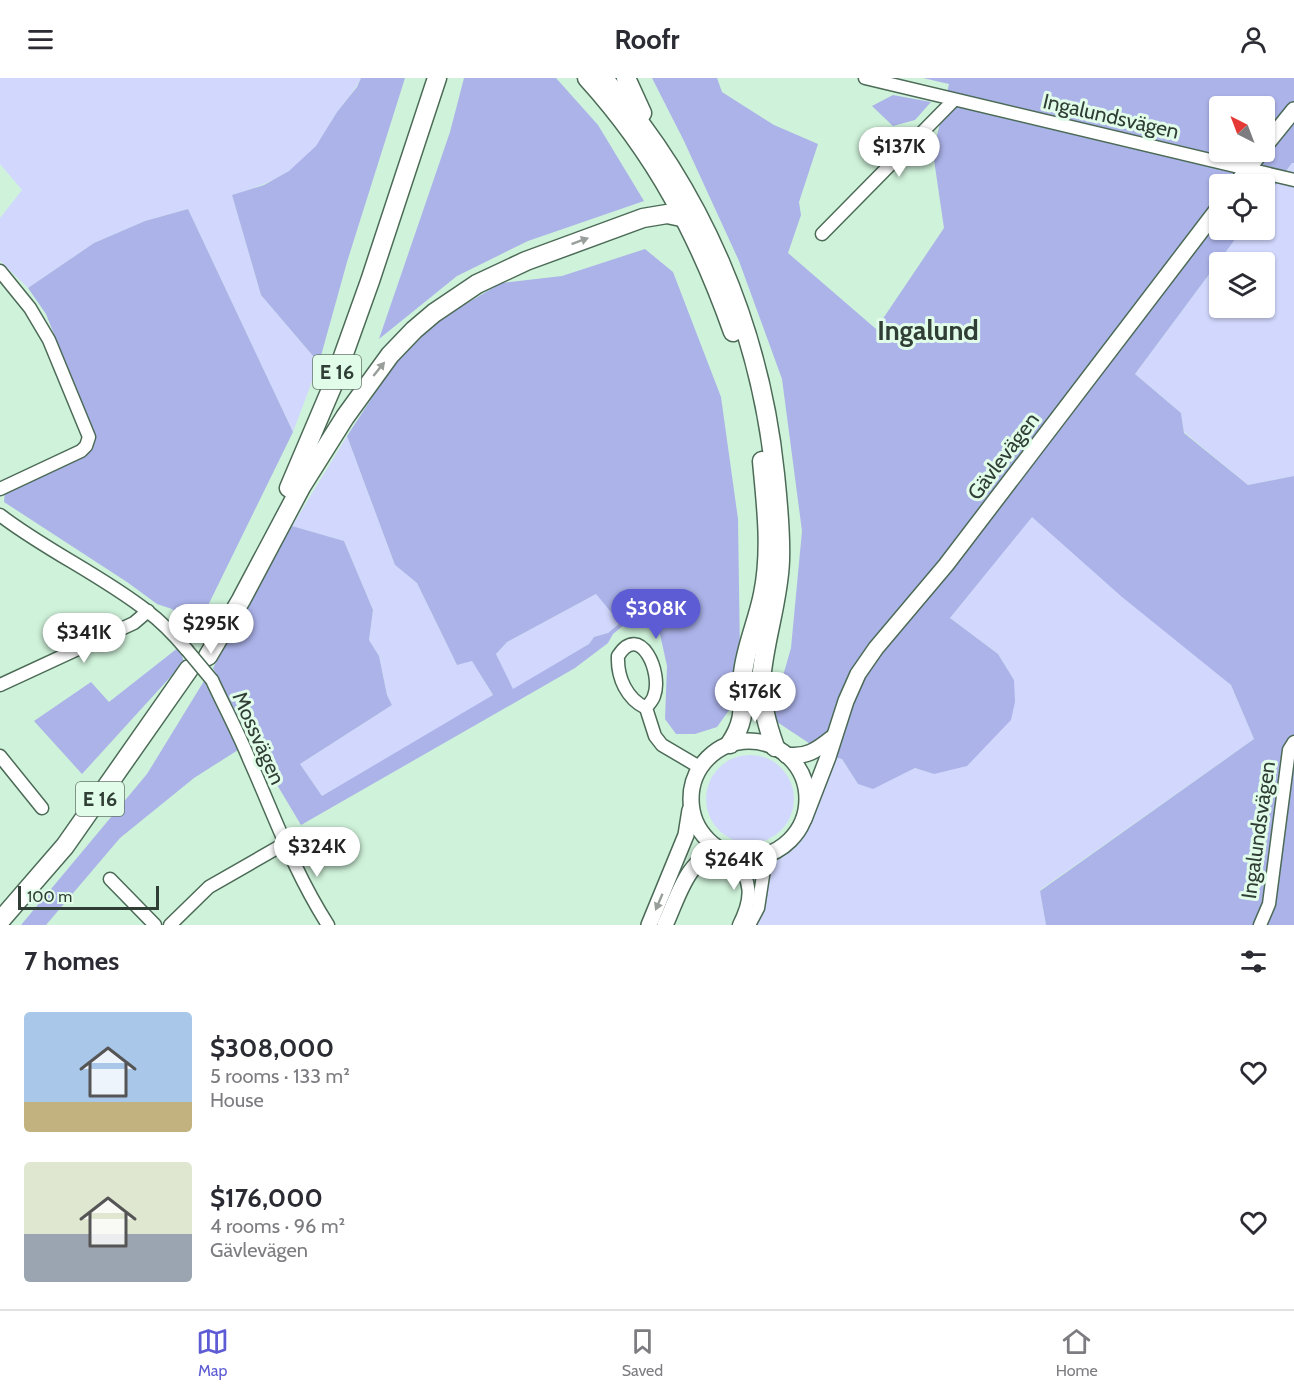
<!DOCTYPE html>
<meta charset="utf-8">
<style>
:root{--surface:#fff;--page:#f7f7f7;--text:#2b2b33;--muted:#7c7c81;--line:#e1e1e2;--accent:#5d5cd4}
body{margin:0;font-family:Cabin,sans-serif;background:var(--page);color:var(--text);height:100vh;display:flex;flex-direction:column;font-size:22px;white-space:nowrap}
*{box-sizing:border-box;margin:0}
p{font-size:20px;color:var(--muted)}
.icon{flex:none;width:33px;height:33px;fill:none;stroke:currentColor;stroke-width:2;stroke-linecap:round;stroke-linejoin:round}
.map{position:relative;height:847px;overflow:hidden}
.side{display:flex;flex-direction:column;background:var(--surface);flex:1}
.side>*{flex:none}
.needle{width:39px;rotate:318deg}
.buttons{position:absolute;left:1209px;top:18px;display:grid;gap:12px}
.buttons a{display:grid;place-items:center;width:66px;height:66px;border-radius:6px;background:var(--surface);box-shadow:0 2px 4px #0004;font-size:30px}
.scale{position:absolute;left:18px;bottom:15px;width:141px;box-sizing:border-box;padding-left:6px;border:3px solid #303e35;border-top:0;font-size:16px;line-height:21px;white-space:nowrap;color:#303e35;-webkit-text-stroke:4px #e1fdea;paint-order:stroke}
.price{position:absolute;translate:-50% -51px;padding:0 14px;border-radius:21px;background:#fff;color:#222;font-size:20px;line-height:39px;filter:drop-shadow(0 2px 3px #0008)}
.price::after{content:'';position:absolute;left:50%;top:36px;width:18px;height:14px;margin-left:-9px;background:inherit;clip-path:polygon(0 0,100% 0,50% 100%)}
.price.current{background:var(--accent);color:#fff}
ul{padding:0;list-style:none}
li{display:flex;align-items:center;gap:18px;height:150px;padding:0 24px}
li span{display:grid;place-items:center;flex:none;width:168px;height:120px;border-radius:6px;color:#555}
li>.icon{margin-inline-start:auto}
span .icon{width:72px;height:72px;fill:#fffc;stroke-width:1}
li b{font-size:26px}
h2{display:flex;justify-content:space-between;align-items:center;height:72px;padding:0 24px;font-size:26px}
header{display:flex;justify-content:space-between;align-items:center;height:78px;padding:0 24px;background:var(--surface);font-size:27px;font-weight:700}
.tabs{display:flex;justify-content:space-around;align-items:center;height:84px;border-top:2px solid var(--line);background:var(--surface);font-size:16px;color:var(--muted)}
.tabs a{display:grid;justify-items:center;gap:3px}
.tabs .current{color:var(--accent)}
.map>svg:first-child{display:block}
.green{fill:#d2d8fd;fill-rule:evenodd}
.forest{fill:#acb3e9;fill-rule:evenodd}
.lines{fill:none;stroke-linecap:round;stroke-linejoin:round}
.minor-casing{stroke:#4c6b57;stroke-width:15}
.major-casing{stroke:#4c6b57;stroke-width:18}
.highway-casing{stroke:#4c6b57;stroke-width:21}
.minor{stroke:#fff;stroke-width:12}
.major{stroke:#fff;stroke-width:15}
.highway{stroke:#fff;stroke-width:18}
.minor-bridge-casing{stroke:#4c6b57;stroke-width:15;stroke-linecap:butt}
.minor-bridge{stroke:#fff;stroke-width:12}
.oneway{fill:#989e9a}
.labels{text-anchor:middle;dominant-baseline:central;stroke-width:6;stroke-linejoin:round;paint-order:stroke}
.shield{fill:#e1fdea;stroke:#65776b;stroke-width:1.5}
.shield-label{font-size:20px;font-weight:bold;fill:#303e35}
.street-label{font-size:21px;fill:#303e35;stroke:#e1fdea}
.district-label{font-size:27px;font-weight:bold;fill:#303e35;stroke:#e1fdea}
</style>
<header><svg class="icon" aria-label="menu" viewBox="0 0 24 24"><path d="M4 6h16M4 12h16M4 18h16"/></svg>Roofr<svg class="icon" aria-label="person" viewBox="0 0 24 24"><circle cx="12" cy="8" r="4"/><path d="M4 21q1-7 8-7t8 7"/></svg></header>
<div class="map">
<svg width="1294" height="847" viewBox="0 0 1294 847">
<rect width="100%" height="100%" fill="#cff2da"/>
<g class="green">
<path d="M0,0H361C355,13 345,23 337,34C330,44 325,56 318,66C298,94 263,108 232,117L261,217L319,285L293,354L188,131L145,143L94,165L28,210L0,183V140L22,112L0,86Z"/>
<path d="M1292,85H1294V398L1248,407L1184,354L1181,335L1135,296L1242,152H1264L1265,121ZM1220,184H1264V230H1220Z"/>
<polygon points="347,358 395,487 417,505 457,587 472,582 493,618 322,718 300,686 392,627 387,617 379,578 369,562 373,532 344,463 292,448"/>
<polygon points="1032,438 1231,607 1254,661 1040,812 1046,847 756,847 766,828 758,830 766,778 779,772 795,757 835,679 842,681 858,706 873,710 915,690 934,696 1014,602 998,576 950,540"/>
<polygon points="596,516 620,545 608,555 594,559 589,566 513,612 496,576 507,564"/>
<circle cx="750" cy="721" r="44"/>
</g>
<g class="forest">
<polygon points="361,0 405,0 347,184 319,285 261,217 232,117 264,107 289,93 316,68 337,34 357,9"/>
<polygon points="464,0 556,0 598,47 644,123 528,163 457,198 379,261 450,54"/>
<path d="M652,0H717L722,14L774,47L818,66L799,124L801,137L788,175L876,251L944,150L933,75L949,6L923,0H1294V85H1292L1265,121L1264,106H1220V152H1242L1135,296L1181,335L1184,355L1248,407L1294,398V847H1046L1040,813L1254,661L1231,607L1122,519L1032,439L950,540L998,576L1014,602L1015,624L1011,642L967,688L934,696L915,690L873,711L858,706L842,681L827,677L771,640L791,570L802,453L782,301L739,183L684,63ZM1220,28H1264V74H1220Z"/>
<polygon points="893,17 931,24 915,42 893,48 872,28"/>
<path d="M188,131L293,354L195,554L172,531L157,526L127,504L4,424L5,412C33,401 78,389 95,364L91,350L46,236L28,210L94,165L145,143Z"/>
<path d="M645,171L673,194L721,319L738,441L740,575L732,628L717,649L695,656H676L665,641L667,588L660,556L645,543L625,546L613,556L608,565L575,590L301,747L251,663L213,590L292,448L344,463L373,532L369,562L379,578L387,617L392,627L300,686L322,718L493,617L472,583L457,587L417,505L395,487L347,358L394,286L434,245L501,205L562,198ZM596,516L620,545L608,555L594,559L589,566L513,611L496,576L507,564Z"/>
<polygon points="179,569 184,584 82,696 34,643 91,604 109,624"/>
<polygon points="204,603 238,672 194,700 120,760 46,847 21,847 147,696"/>
</g>
<g class="lines">
<defs>
<g id="minor">
<polyline points="865,0 1294,102"/>
<polyline points="822,156 954,22"/>
<polyline points="0,193 30,230 49,262 89,359 86,368 81,373 0,411"/>
<path d="M0,437C47,473 101,497 147,533C162,544 175,558 187,572"/>
<path d="M212,602C224,628 238,654 249,681C275,739 293,792 328,847"/>
<polyline points="0,607 134,545 148,533"/>
<path d="M646,630C627,621 617,600 618,578C640,543 663,595 654,618C653,622 649,626 646,630L655,658L662,667L701,690"/>
<polyline points="0,678 42,730"/>
<path d="M734,779C752,804 753,819 739,847"/>
<polyline points="110,801 155,847"/>
<polyline points="170,847 209,809 284,766"/>
<polyline points="749,847 758,830 766,778"/>
<polyline points="1260,847 1269,826 1289,672 1294,664"/>
</g>
<g id="major">
<polyline points="1264,69 1294,32"/>
<polyline points="1236,106 1261,74"/>
<circle cx="749" cy="721" r="58"/>
<path d="M786,677C806,680 817,672 832,660"/>
<polyline points="804,741 828,679 846,623 858,596 876,570 946,487 1220,128"/>
<polyline points="649,847 686,757 690,732"/>
<path d="M665,847C678,820 687,779 721,773"/>
</g>
<g id="highway">
<path d="M587,0C656,76 699,158 733,254"/>
<path d="M603,0C701,109 760,250 775,396C778,425 781,453 780,482C779,522 764,562 761,603C761,626 767,647 775,669"/>
<polyline points="626,0 642,35"/>
<polyline points="289,410 332,309 370,203 437,0"/>
<polyline points="208,578 241,522 301,409 345,339 390,277 414,252 434,235 477,206 526,183 643,140 667,136 686,140"/>
<path d="M730,666C749,637 740,626 743,595C746,568 758,542 763,516C772,472 766,427 762,383"/>
<polyline points="0,843 65,768 189,591"/>
</g>
</defs>
<use href="#minor" class="minor-casing"/>
<use href="#major" class="major-casing"/>
<use href="#highway" class="highway-casing"/>
<use href="#minor" class="minor"/>
<use href="#major" class="major"/>
<use href="#highway" class="highway"/>
<defs>
<polyline id="minor-bridge" points="187,572 212,602"/>
</defs>
<use href="#minor-bridge" class="minor-bridge-casing"/>
<use href="#minor-bridge" class="minor-bridge"/>
</g>
<defs><path id="oneway-solid" d="M-6-.8H1V-3.2L6.5 0L1 3.2V.8H-6Z" transform="scale(1.5)"/></defs>
<g class="oneway">
<use href="#oneway-solid" transform="translate(580 163) rotate(-20)"/>
<use href="#oneway-solid" transform="translate(379 291) rotate(-51)"/>
<use href="#oneway-solid" transform="translate(659 824) rotate(113)"/>
</g>
<g class="labels">
<g class="shield">
<rect x="313" y="277" width="48" height="34" rx="4.5"/>
<rect x="76" y="704" width="48" height="34" rx="4.5"/>
</g>
<g class="shield-label">
<text x="337" y="294">E 16</text>
<text x="100" y="721">E 16</text>
</g>
<g class="street-label">
<text transform="translate(1111 38) rotate(13)">Ingalundsvägen</text>
<text transform="translate(1003 378) rotate(-53)">Gävlevägen</text>
<text transform="translate(259 660) rotate(66)">Mossvägen</text>
<text transform="translate(1258 752) rotate(-82)">Ingalundsvägen</text>
</g>
<g class="district-label">
<text x="928" y="252">Ingalund</text>
</g>
</g>
</svg>
<div class="buttons">
<a><svg class="needle" viewBox="-14 -14 28 28"><path d="M0-13l5 13h-10z" fill="#e53935"/><path d="M0 13l5-13h-10z" fill="#7c7c81"/></svg></a>
<a><svg class="icon" aria-label="locate" viewBox="0 0 24 24"><circle cx="12" cy="12" r="6"/><path d="M12 2v4M12 18v4M2 12h4M18 12h4"/></svg></a>
<a><svg class="icon" aria-label="layers" viewBox="0 0 24 24"><path d="M12 4l9 5-9 5-9-5zM3 14l9 5 9-5"/></svg></a>
</div>
<div class="scale">100 m</div>
<b class="price" style="left:899px;top:100px">$137K</b>
<b class="price current" style="left:656px;top:562px">$308K</b>
<b class="price" style="left:211px;top:577px">$295K</b>
<b class="price" style="left:84px;top:586px">$341K</b>
<b class="price" style="left:755px;top:645px">$176K</b>
<b class="price" style="left:317px;top:800px">$324K</b>
<b class="price" style="left:734px;top:813px">$264K</b>
</div>
<section class="side">
<h2>7 homes<svg class="icon" aria-label="filters" viewBox="0 0 24 24"><path d="M4 7h16M4 17h16"/><circle cx="9" cy="7" r="2"/><circle cx="15" cy="17" r="2"/></svg></h2>
<ul>
<li><span style="background:linear-gradient(#a9c7e8 75%,#c2b280 0)"><svg class="icon" aria-label="home" viewBox="0 0 24 24"><path d="M3 11l9-7 9 7M6 9v11h12V9"/></svg></span><div><b>$308,000</b><p>5 rooms · 133 m²</p><p>House</p></div><svg class="icon" aria-label="heart" viewBox="0 0 24 24"><path d="M12 20l-8-8c-3-5 5-10 8-4 3-6 11-1 8 4z"/></svg></li>
<li><span style="background:linear-gradient(#dfe7d0 60%,#9aa5b1 0)"><svg class="icon" aria-label="home" viewBox="0 0 24 24"><path d="M3 11l9-7 9 7M6 9v11h12V9"/></svg></span><div><b>$176,000</b><p>4 rooms · 96 m²</p><p>Gävlevägen</p></div><svg class="icon" aria-label="heart" viewBox="0 0 24 24"><path d="M12 20l-8-8c-3-5 5-10 8-4 3-6 11-1 8 4z"/></svg></li>
</ul>
</section>
<nav class="tabs">
<a class="current"><svg class="icon" aria-label="map" viewBox="0 0 24 24"><path d="M3 6l6-2 6 2 6-2v14l-6 2-6-2-6 2zM9 4v14M15 6v14"/></svg>Map</a>
<a><svg class="icon" aria-label="saved" viewBox="0 0 24 24"><path d="M7 4h10v16l-5-4-5 4z"/></svg>Saved</a>
<a><svg class="icon" aria-label="home" viewBox="0 0 24 24"><path d="M3 11l9-7 9 7M6 9v11h12V9"/></svg>Home</a>
</nav>
